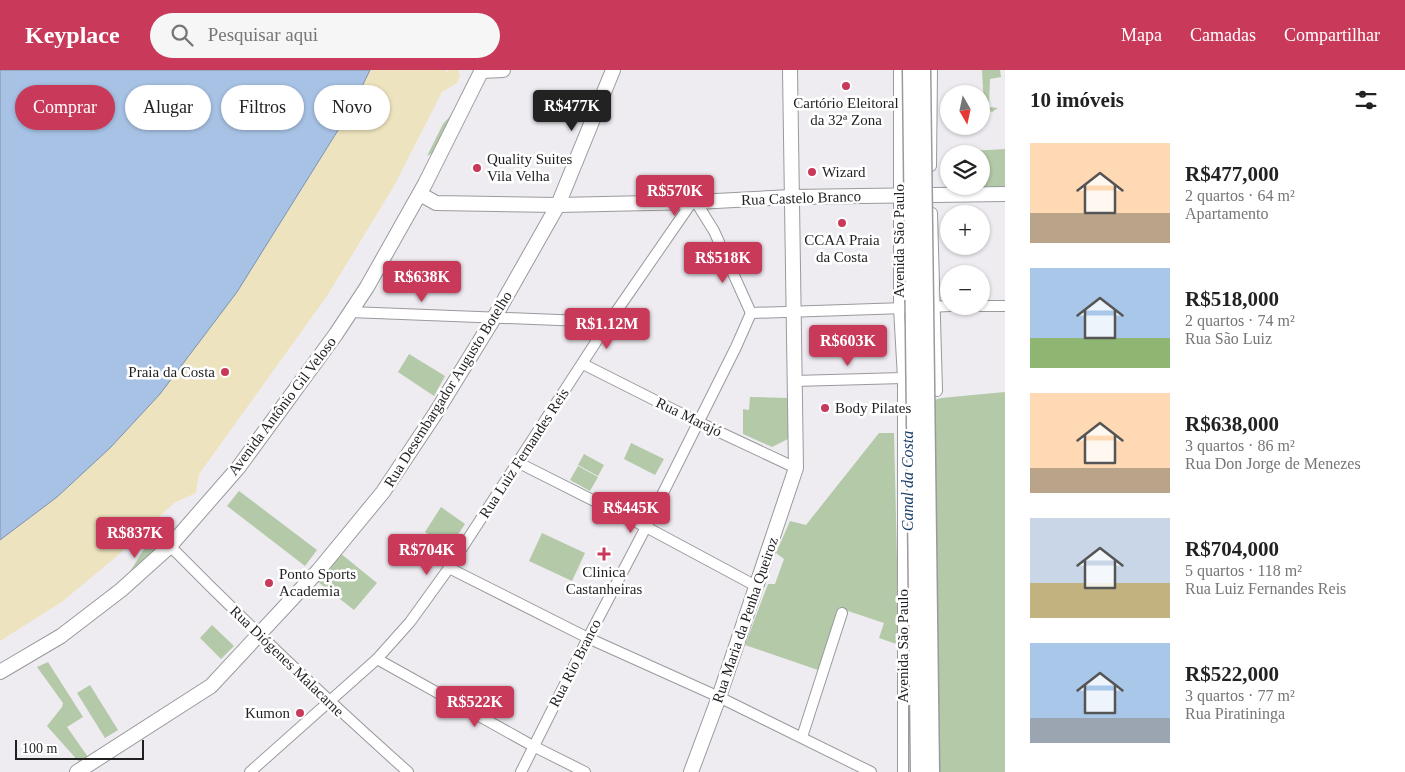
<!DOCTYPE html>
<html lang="pt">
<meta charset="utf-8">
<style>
:root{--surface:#fff;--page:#f6f6f6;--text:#222;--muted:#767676;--accent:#c9395a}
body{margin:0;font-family:"Times New Roman",serif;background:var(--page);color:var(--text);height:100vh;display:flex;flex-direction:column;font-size:19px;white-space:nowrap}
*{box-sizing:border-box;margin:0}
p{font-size:16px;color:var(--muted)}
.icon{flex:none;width:28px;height:28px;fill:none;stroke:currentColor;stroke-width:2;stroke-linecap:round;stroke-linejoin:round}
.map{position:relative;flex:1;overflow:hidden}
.drawer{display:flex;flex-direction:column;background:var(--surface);width:400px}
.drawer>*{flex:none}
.banner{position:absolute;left:15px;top:15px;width:475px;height:45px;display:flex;gap:10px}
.needle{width:32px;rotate:171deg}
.fabs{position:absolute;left:940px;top:15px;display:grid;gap:10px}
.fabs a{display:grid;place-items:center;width:50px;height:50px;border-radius:50%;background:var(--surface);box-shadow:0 1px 4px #0004;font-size:25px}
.scale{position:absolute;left:15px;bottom:12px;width:129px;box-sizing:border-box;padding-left:5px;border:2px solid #201f21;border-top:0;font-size:14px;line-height:18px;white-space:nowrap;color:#201f21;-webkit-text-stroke:4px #fff;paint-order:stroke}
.price{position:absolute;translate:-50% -42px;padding:0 11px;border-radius:5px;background:var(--accent);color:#fff;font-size:16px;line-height:32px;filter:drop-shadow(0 1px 2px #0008)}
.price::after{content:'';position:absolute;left:50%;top:30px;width:15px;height:11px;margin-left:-8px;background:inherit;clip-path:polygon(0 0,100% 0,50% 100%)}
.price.current{background:#222;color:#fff}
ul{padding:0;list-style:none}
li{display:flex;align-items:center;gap:15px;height:125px;padding:0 25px}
li span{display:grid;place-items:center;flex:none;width:140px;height:100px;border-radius:0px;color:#555}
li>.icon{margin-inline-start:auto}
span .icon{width:60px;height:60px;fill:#fffc;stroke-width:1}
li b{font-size:21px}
h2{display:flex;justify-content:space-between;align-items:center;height:60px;padding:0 25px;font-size:21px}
.tag{padding:0 18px;border-radius:22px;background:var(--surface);box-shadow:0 1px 4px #0004;font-size:18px;line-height:45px}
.tag.current{background:var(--accent);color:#fff}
header{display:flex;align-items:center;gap:30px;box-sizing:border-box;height:70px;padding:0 25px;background:var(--accent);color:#fff}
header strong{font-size:24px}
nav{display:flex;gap:28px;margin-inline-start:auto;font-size:18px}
.search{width:350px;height:45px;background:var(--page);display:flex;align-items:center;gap:12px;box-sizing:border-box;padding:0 18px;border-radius:28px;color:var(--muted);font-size:19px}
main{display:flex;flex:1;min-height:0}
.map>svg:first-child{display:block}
.green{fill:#b3c9a8}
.sand{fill:#ede3be}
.water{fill:#a7c2e5;stroke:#7e91aa}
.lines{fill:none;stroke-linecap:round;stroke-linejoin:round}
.street-casing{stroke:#9a999e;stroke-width:12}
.secondary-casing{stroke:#9a999e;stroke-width:16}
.street{stroke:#fff;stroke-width:10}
.secondary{stroke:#fff;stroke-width:14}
.primary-bridge-casing{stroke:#9a999e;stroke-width:19;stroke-linecap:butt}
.primary-bridge{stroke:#fff;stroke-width:16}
.poi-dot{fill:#c9395a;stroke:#fff;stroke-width:2}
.labels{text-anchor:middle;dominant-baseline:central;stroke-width:5;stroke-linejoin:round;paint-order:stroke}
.poi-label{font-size:15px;fill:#201f21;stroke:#fff;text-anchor:start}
.street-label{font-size:15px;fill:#201f21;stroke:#fff}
.water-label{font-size:16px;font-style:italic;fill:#1a3f6b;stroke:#fff}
</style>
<header>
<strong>Keyplace</strong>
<div class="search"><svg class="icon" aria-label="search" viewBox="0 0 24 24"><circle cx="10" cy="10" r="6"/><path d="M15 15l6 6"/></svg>Pesquisar aqui</div>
<nav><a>Mapa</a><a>Camadas</a><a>Compartilhar</a></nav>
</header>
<main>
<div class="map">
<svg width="1005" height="702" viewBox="0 0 1005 702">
<rect width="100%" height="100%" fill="#eeecf1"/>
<g class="green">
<polygon points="982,0 1000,0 1001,7 990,9 989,37 998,38 992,42 984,38"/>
<polygon points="453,43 434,82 427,86 443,54"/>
<polygon points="1005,79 1005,117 975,119 975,116 981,116 981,84 972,84 971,81"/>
<polygon points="409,284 445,306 434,326 398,302"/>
<polygon points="1005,322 1005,702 926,702 934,330 941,328"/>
<polygon points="750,327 789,328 790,368 772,377 743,364 743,339 749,340"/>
<polygon points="879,363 894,363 899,575 879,568 884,553 839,538 818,600 745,575 768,514 775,514 784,489 776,483 790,451 806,455"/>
<polygon points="631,373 664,389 655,405 624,389"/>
<polygon points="584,384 604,395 598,406 578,395"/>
<polygon points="578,396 598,407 590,421 570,410"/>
<polygon points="239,421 317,480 305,496 227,436"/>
<polygon points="441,437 465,454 449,478 425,462"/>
<path d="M166,461L172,467L115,517L108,519C131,511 135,488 150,472C154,467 160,464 166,461Z"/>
<polygon points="542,463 585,483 572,511 529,491"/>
<polygon points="340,483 377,513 354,540 317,511"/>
<polygon points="212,555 234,576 221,589 200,568"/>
<polygon points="48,592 83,647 67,657 88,687 80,693 47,656 62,637 63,633 37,597"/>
<polygon points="90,615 118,660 105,668 77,623"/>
</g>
<polygon class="sand" points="370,0 446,0 446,2 450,0 458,0 460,5 457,13 442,22 394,116 327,226 199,404 196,423 174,433 117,486 63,531 0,571 0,470 57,427 110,378 160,324 237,222 350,42"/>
<polygon class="water" points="0,0 370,0 350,41 237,222 160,324 110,378 57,427 0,470"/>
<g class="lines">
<defs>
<g id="street">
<polyline points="899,0 899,238 903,308 903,702"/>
<polyline points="931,96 932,0"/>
<polyline points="696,132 714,161 751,243"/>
<polyline points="932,143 937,321"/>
<polyline points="981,236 1005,236"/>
<polyline points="929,237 949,236"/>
<polyline points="350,242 609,252"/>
<polyline points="751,243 905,238"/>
<polyline points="583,294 698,352 796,398"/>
<polyline points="794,311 903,308"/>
<polyline points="517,392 646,457 756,516"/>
<path d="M170,476C247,554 326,629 408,702"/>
<polyline points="449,498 588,568 719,627 871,702"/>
<polyline points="377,589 533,676 585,702"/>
<polyline points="802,667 842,543"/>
<polyline points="250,702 377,589 410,552 449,498 609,252 692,132"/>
<polyline points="521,702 588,568 646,457 736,277 751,243"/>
</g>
<g id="secondary">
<polyline points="481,1 503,0"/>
<polyline points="420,124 436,133 558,135 696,132 791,127 1005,124"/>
<polyline points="0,602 61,566 121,520 170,476 238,398 336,264 367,217 425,114 482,0"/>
<polyline points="77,702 211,616 318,501 383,422 435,344 494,248 558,135 613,0"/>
<polyline points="691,702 719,627 796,398 790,0"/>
</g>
</defs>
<use href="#street" class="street-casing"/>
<use href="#secondary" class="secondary-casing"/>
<use href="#street" class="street"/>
<use href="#secondary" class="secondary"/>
<defs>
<g id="primary-bridge">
<polyline points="911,0 919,702"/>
<polyline points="922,0 931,702"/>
</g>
</defs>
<use href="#primary-bridge" class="primary-bridge-casing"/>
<use href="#primary-bridge" class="primary-bridge"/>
</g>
<g class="poi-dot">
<circle cx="846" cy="16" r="5"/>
<circle cx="477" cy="98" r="5"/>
<circle cx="812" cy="102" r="5"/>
<circle cx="842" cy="153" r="5"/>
<circle cx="225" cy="302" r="5"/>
<circle cx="825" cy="338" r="5"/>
<path d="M601.5 476.5h5v5h5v5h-5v5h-5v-5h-5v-5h5z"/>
<circle cx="269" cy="513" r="5"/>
<circle cx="300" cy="643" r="5"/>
</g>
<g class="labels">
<g class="poi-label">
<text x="846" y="33" text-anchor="middle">Cartório Eleitoral<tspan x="846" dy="17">da 32ª Zona</tspan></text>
<text x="487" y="89">Quality Suites<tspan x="487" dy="17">Vila Velha</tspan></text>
<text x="822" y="102">Wizard</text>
<text x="842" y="170" text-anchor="middle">CCAA Praia<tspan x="842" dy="17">da Costa</tspan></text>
<text x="215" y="302" text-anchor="end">Praia da Costa</text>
<text x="835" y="338">Body Pilates</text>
<text x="604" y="502" text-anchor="middle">Clinica<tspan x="604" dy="17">Castanheiras</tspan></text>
<text x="279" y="504">Ponto Sports<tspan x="279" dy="17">Academia</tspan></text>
<text x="290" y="643" text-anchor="end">Kumon</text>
</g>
<g class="street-label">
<text transform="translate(801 128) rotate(-2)">Rua Castelo Branco</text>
<text transform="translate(899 171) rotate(-90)">Avenida São Paulo</text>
<text transform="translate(448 319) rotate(-58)">Rua Desembargador Augusto Botelho</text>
<text transform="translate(282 336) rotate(-53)">Avenida Antônio Gil Veloso</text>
<text transform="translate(689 347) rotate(26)">Rua Marajó</text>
<text transform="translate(524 383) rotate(-57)">Rua Luiz Fernandes Reis</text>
<text transform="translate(745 550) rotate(-71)">Rua Maria da Penha Queiroz</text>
<text transform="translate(903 576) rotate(-90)">Avenida São Paulo</text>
<text transform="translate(287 591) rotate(44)">Rua Diógenes Malacarne</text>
<text transform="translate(575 593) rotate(-63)">Rua Rio Branco</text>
</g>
<g class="water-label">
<text transform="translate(907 411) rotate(-90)">Canal da Costa</text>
</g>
</g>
</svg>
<div class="fabs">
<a><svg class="needle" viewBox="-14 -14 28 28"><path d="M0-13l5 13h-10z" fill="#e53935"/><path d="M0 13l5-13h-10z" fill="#767676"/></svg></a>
<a><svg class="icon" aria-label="layers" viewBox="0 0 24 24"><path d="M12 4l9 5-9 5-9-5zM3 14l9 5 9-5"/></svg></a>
<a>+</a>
<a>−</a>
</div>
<div class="scale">100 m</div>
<b class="price current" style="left:572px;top:62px">R$477K</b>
<b class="price" style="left:675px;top:147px">R$570K</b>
<b class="price" style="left:723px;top:214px">R$518K</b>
<b class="price" style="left:422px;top:233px">R$638K</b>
<b class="price" style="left:607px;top:280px">R$1.12M</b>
<b class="price" style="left:848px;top:297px">R$603K</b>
<b class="price" style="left:631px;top:464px">R$445K</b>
<b class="price" style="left:135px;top:489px">R$837K</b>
<b class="price" style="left:427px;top:506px">R$704K</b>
<b class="price" style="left:475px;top:658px">R$522K</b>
<div class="banner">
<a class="tag current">Comprar</a>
<a class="tag">Alugar</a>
<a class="tag">Filtros</a>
<a class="tag">Novo</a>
</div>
</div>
<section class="drawer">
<h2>10 imóveis<svg class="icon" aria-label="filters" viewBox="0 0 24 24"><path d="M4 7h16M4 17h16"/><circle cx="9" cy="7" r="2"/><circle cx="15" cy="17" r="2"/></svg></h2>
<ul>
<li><span style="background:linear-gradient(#ffd9b3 70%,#b9a48a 0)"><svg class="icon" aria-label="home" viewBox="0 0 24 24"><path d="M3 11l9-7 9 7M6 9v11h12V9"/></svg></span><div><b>R$477,000</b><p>2 quartos · 64 m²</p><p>Apartamento</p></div></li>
<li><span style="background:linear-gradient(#a9c7e8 70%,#8fb573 0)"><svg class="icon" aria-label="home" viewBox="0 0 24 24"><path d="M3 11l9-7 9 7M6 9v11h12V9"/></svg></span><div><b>R$518,000</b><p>2 quartos · 74 m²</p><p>Rua São Luiz</p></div></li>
<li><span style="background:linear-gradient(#ffd9b3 75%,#b9a48a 0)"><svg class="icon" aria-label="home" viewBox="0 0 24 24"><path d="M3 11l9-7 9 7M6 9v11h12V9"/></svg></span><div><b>R$638,000</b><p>3 quartos · 86 m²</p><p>Rua Don Jorge de Menezes</p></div></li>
<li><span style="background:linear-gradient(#c9d6e8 65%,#c2b280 0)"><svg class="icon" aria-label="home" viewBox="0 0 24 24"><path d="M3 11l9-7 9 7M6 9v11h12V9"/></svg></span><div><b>R$704,000</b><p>5 quartos · 118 m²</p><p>Rua Luiz Fernandes Reis</p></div></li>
<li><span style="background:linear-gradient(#a9c7e8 75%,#9aa5b1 0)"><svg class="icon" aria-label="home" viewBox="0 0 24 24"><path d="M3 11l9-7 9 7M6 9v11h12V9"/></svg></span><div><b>R$522,000</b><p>3 quartos · 77 m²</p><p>Rua Piratininga</p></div></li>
</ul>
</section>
</main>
